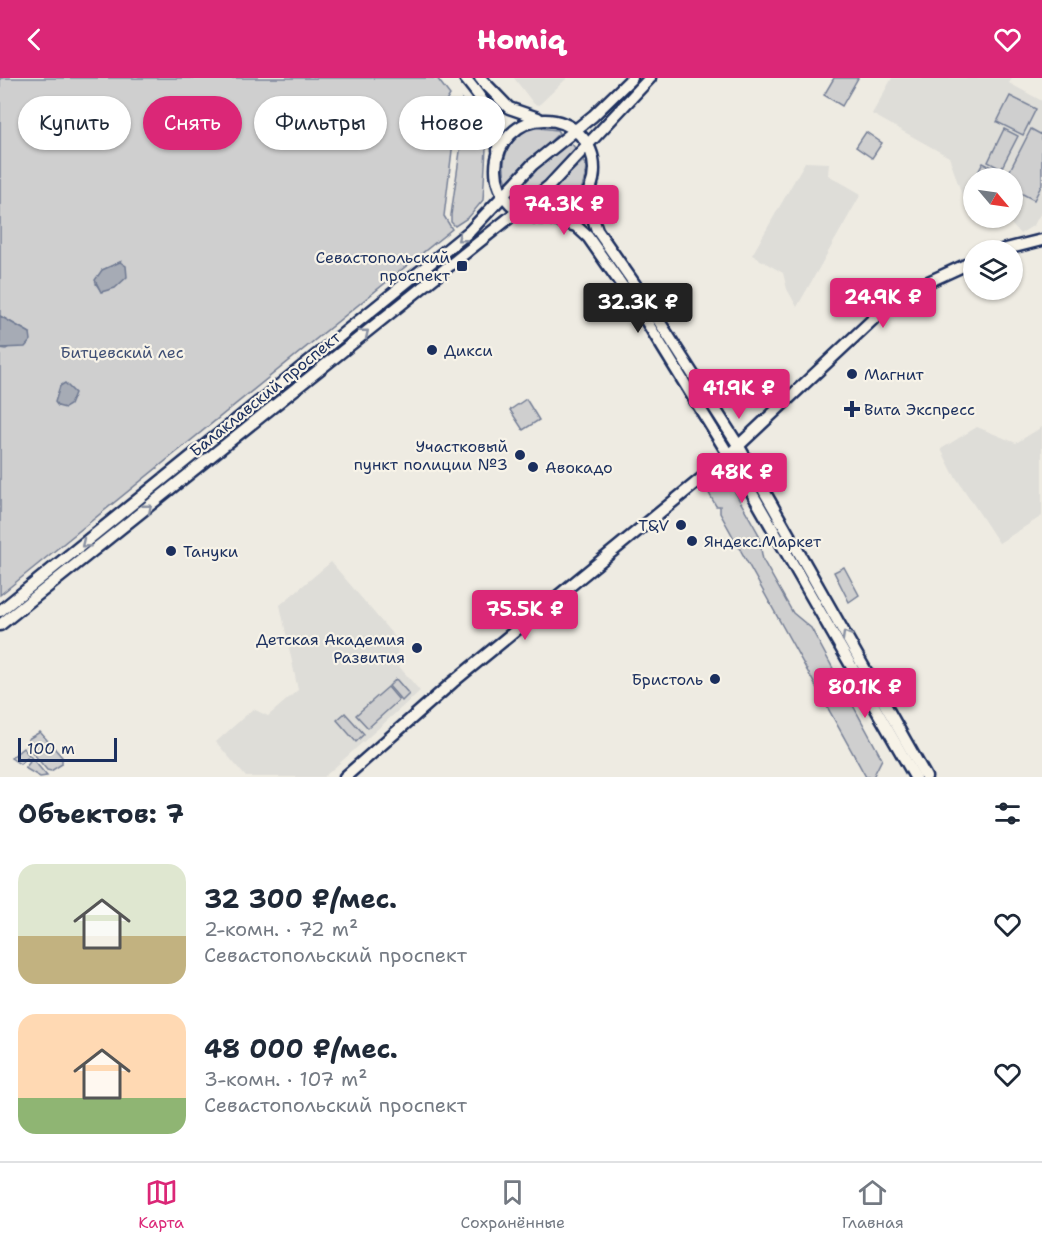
<!DOCTYPE html>
<html lang="ru">
<meta charset="utf-8">
<style>
:root{--surface:#fff;--page:#f6f6f7;--text:#1f2937;--muted:#747a83;--line:#e0e1e3;--accent:#db2777}
body{margin:0;font-family:"Shantell Sans",sans-serif;background:var(--page);color:var(--text);height:100vh;display:flex;flex-direction:column;font-size:22px;white-space:nowrap}
*{box-sizing:border-box;margin:0}
p{font-size:20px;color:var(--muted)}
.icon{flex:none;width:33px;height:33px;fill:none;stroke:currentColor;stroke-width:2;stroke-linecap:round;stroke-linejoin:round}
.map{position:relative;height:699px;overflow:hidden}
.panel{display:flex;flex-direction:column;background:var(--surface);flex:1}
.panel>*{flex:none}
.top-card{position:absolute;left:18px;top:18px;width:600px;height:54px;display:flex;gap:12px}
.needle{width:39px;rotate:119deg}
.controls{position:absolute;left:963px;top:90px;display:grid;gap:12px}
.controls a{display:grid;place-items:center;width:60px;height:60px;border-radius:50%;background:var(--surface);box-shadow:0 2px 4px #0004;font-size:30px}
.scale{position:absolute;left:18px;bottom:15px;width:99px;box-sizing:border-box;padding-left:6px;border:3px solid #1b2f5e;border-top:0;font-size:16px;line-height:21px;white-space:nowrap;color:#1b2f5e;-webkit-text-stroke:4px #f7f3e8;paint-order:stroke}
.price{position:absolute;translate:-50% -51px;padding:0 14px;border-radius:6px;background:var(--accent);color:#fff;font-size:20px;line-height:39px;filter:drop-shadow(0 2px 3px #0008)}
.price::after{content:'';position:absolute;left:50%;top:36px;width:18px;height:14px;margin-left:-9px;background:inherit;clip-path:polygon(0 0,100% 0,50% 100%)}
.price.active{background:#222;color:#fff}
ul{padding:0;list-style:none}
li{display:flex;align-items:center;gap:18px;height:150px;padding:0 18px}
li span{display:grid;place-items:center;flex:none;width:168px;height:120px;border-radius:18px;color:#555}
li>.icon{margin-inline-start:auto}
span .icon{width:72px;height:72px;fill:#fffc;stroke-width:1}
li b{font-size:26px}
h2{display:flex;justify-content:space-between;align-items:center;height:72px;padding:0 18px;font-size:26px}
.chip{padding:0 21px;border-radius:27px;background:var(--surface);box-shadow:0 2px 4px #0004;font-size:21px;line-height:54px}
.chip.active{background:var(--accent);color:#fff}
header{display:flex;justify-content:space-between;align-items:center;height:78px;padding:0 18px;background:var(--accent);color:#fff;font-size:27px;font-weight:800}
.dock{display:flex;justify-content:space-around;align-items:center;height:84px;border-top:2px solid var(--line);background:var(--surface);font-size:16px;color:var(--muted)}
.dock a{display:grid;justify-items:center;gap:3px}
.dock .active{color:var(--accent)}
.map>svg:first-child{display:block}
.built{fill:#deddd8}
.green{fill:#cfcfcf;stroke:#757f96;stroke-width:1.5;fill-rule:evenodd}
.water{fill:#a6abb5;stroke:#6e7992;stroke-width:1.5}
.lines{fill:none;stroke-linecap:round;stroke-linejoin:round}
.secondary-casing{stroke:#1b2f5e;stroke-width:15}
.secondary{stroke:#f7f3e8;stroke-width:10}
.oneway{stroke:#8991a3}
.poi-dot{fill:#1b2f5e;stroke:#f7f3e8;stroke-width:2}
.labels{text-anchor:middle;dominant-baseline:central;stroke-width:4.5;stroke-linejoin:round;paint-order:stroke}
.poi-label{font-size:16px;fill:#1b2f5e;stroke:#f7f3e8;text-anchor:start}
.park-label{font-size:16px;fill:#3f4f75;stroke:#f7f3e8}
.street-label{font-size:16px;fill:#1b2f5e;stroke:#f7f3e8}
</style>
<header><svg class="icon" aria-label="back" viewBox="0 0 24 24"><path d="M15 5l-7 7 7 7"/></svg>Homiq<svg class="icon" aria-label="heart" viewBox="0 0 24 24"><path d="M12 20l-8-8c-3-5 5-10 8-4 3-6 11-1 8 4z"/></svg></header>
<div class="map">
<svg width="1042" height="699" viewBox="0 0 1042 699">
<rect width="100%" height="100%" fill="#eeebe2"/>
<filter id="ink" filterUnits="userSpaceOnUse"><feTurbulence type="fractalNoise" baseFrequency=".0167" numOctaves="2"/><feDisplacementMap in="SourceGraphic" scale="12" xChannelSelector="R" yChannelSelector="G"/><feConvolveMatrix kernelMatrix="1 2 1 2 8 2 1 2 1" color-interpolation-filters="sRGB"/></filter>
<g filter="url(#ink)">
<g class="built">
<polygon points="514,0 567,0 539,27 534,26"/>
<polygon points="892,0 1012,0 1009,5 1042,23 1042,133 1034,147 1020,156 1006,140 1012,140 1012,100 974,100 973,120 962,117 949,79 872,36"/>
<polygon points="805,84 829,85 828,97 861,116 797,229 787,211 783,195 752,177"/>
<polygon points="977,349 1016,365 1042,349 1042,438 999,465 953,395 941,371"/>
<polygon points="331,484 398,563 397,586 420,613 324,699 246,699 216,664 253,631 268,638 298,612 280,527"/>
</g>
<g class="green">
<path d="M0,0H437L450,17L445,25L454,56L444,138L452,151L0,517V270L6,271L30,255L0,238ZM120,184L101,213L96,206L102,192Z"/>
<polygon points="834,0 858,0 842,28 824,17"/>
<polygon points="1010,18 1036,31 1023,57 997,44"/>
<polygon points="462,22 485,53 486,70 483,122 469,139 455,148 451,144 451,137 463,52"/>
<path d="M530,49L557,52L559,55L507,105C498,83 509,58 530,49Z"/>
<polygon points="1004,51 1018,58 1001,91 988,84"/>
<polygon points="1031,51 1042,57 1042,106 1034,122 1013,111 1012,100 1006,100"/>
<polygon points="866,54 882,65 872,80 856,69"/>
<path d="M572,66L575,70C571,83 530,121 518,117C518,102 557,69 572,66Z"/>
<path d="M583,83L586,88C584,122 568,136 534,129Z"/>
<polygon points="983,85 1005,96 1003,100 975,100"/>
<polygon points="526,321 539,342 523,352 510,332"/>
<polygon points="723,393 758,455 763,482 793,535 811,550 882,681 873,699 866,699 720,435 720,428 716,428 705,408"/>
<polygon points="844,489 859,517 849,524 834,494"/>
<polygon points="396,601 409,616 402,623 389,608"/>
<polygon points="388,609 399,622 368,650 356,637"/>
<polygon points="345,635 364,656 356,664 337,642"/>
<polygon points="40,654 62,679 62,686 51,693 47,692 27,668 28,661"/>
<polygon points="23,670 47,698 40,699 25,690 30,684 27,680 20,686 11,680"/>
</g>
<g class="water">
<polygon points="120,184 126,188 127,199 115,210 101,214 95,202 102,192"/>
<polygon points="0,238 30,255 31,262 25,269 0,270"/>
<polygon points="65,305 75,315 70,327 65,330 58,328 55,324 60,308"/>
</g>
<g class="lines">
<defs>
<g id="secondary">
<path d="M465,0C482,21 500,42 498,72"/>
<polyline points="480,0 509,30 538,40"/>
<circle cx="545" cy="91" r="49"/>
<polyline points="591,108 589,129 597,152 643,218 738,367 926,699"/>
<polyline points="549,140 576,148 588,159 642,236 752,415 915,699"/>
<polyline points="1002,172 1042,162"/>
<polyline points="0,533 470,153 532,87 593,38 632,0"/>
<polyline points="0,547 549,108 650,0"/>
<polyline points="345,699 453,604 719,386 885,230 915,210 974,183"/>
</g>
</defs>
<use href="#secondary" class="secondary-casing"/>
<use href="#secondary" class="secondary"/>
</g>
<defs><path id="oneway-chevron" d="M-2-3.5L2.5 0L-2 3.5" fill="none" stroke-width="1.6" stroke-linecap="round" stroke-linejoin="round" transform="scale(1.5)"/></defs>
<g class="oneway">
<use href="#oneway-chevron" transform="translate(461 160) rotate(141)"/>
<use href="#oneway-chevron" transform="translate(365 255) rotate(-39)"/>
<use href="#oneway-chevron" transform="translate(148 430) rotate(-39)"/>
<use href="#oneway-chevron" transform="translate(85 466) rotate(141)"/>
<use href="#oneway-chevron" transform="translate(846 557) rotate(-120)"/>
</g>
</g>
<g class="poi-dot">
<rect x="456" y="182" width="12" height="12" rx="3"/>
<circle cx="432" cy="272" r="6"/>
<circle cx="852" cy="296" r="6"/>
<path d="M849 322h6v6h6v6h-6v6h-6v-6h-6v-6h6z"/>
<circle cx="520" cy="377" r="6"/>
<circle cx="533" cy="389" r="6"/>
<circle cx="681" cy="447" r="6"/>
<circle cx="692" cy="463" r="6"/>
<circle cx="171" cy="473" r="6"/>
<circle cx="417" cy="570" r="6"/>
<circle cx="715" cy="601" r="6"/>
</g>
<g class="labels">
<g class="poi-label">
<text x="450" y="179" text-anchor="end">Севастопольский<tspan x="450" dy="18">проспект</tspan></text>
<text x="444" y="272">Дикси</text>
<text x="864" y="296">Магнит</text>
<text x="864" y="331">Вита Экспресс</text>
<text x="508" y="368" text-anchor="end">Участковый<tspan x="508" dy="18">пункт полиции №3</tspan></text>
<text x="545" y="389">Авокадо</text>
<text x="669" y="447" text-anchor="end">T&amp;V</text>
<text x="704" y="463">Яндекс.Маркет</text>
<text x="183" y="473">Тануки</text>
<text x="405" y="561" text-anchor="end">Детская Академия<tspan x="405" dy="18">Развития</tspan></text>
<text x="703" y="601" text-anchor="end">Бристоль</text>
</g>
<g class="park-label">
<text x="122" y="274">Битцевский лес</text>
</g>
<g class="street-label">
<text transform="translate(265 316) rotate(-39)">Балаклавский проспект</text>
</g>
</g>
</svg>
<div class="controls">
<a><svg class="needle" viewBox="-14 -14 28 28"><path d="M0-13l5 13h-10z" fill="#e53935"/><path d="M0 13l5-13h-10z" fill="#747a83"/></svg></a>
<a><svg class="icon" aria-label="layers" viewBox="0 0 24 24"><path d="M12 4l9 5-9 5-9-5zM3 14l9 5 9-5"/></svg></a>
</div>
<div class="scale">100 m</div>
<b class="price" style="left:564px;top:158px">74.3K ₽</b>
<b class="price" style="left:883px;top:251px">24.9K ₽</b>
<b class="price active" style="left:638px;top:256px">32.3K ₽</b>
<b class="price" style="left:739px;top:342px">41.9K ₽</b>
<b class="price" style="left:742px;top:426px">48K ₽</b>
<b class="price" style="left:525px;top:563px">75.5K ₽</b>
<b class="price" style="left:865px;top:641px">80.1K ₽</b>
<div class="top-card">
<a class="chip">Купить</a>
<a class="chip active">Снять</a>
<a class="chip">Фильтры</a>
<a class="chip">Новое</a>
</div>
</div>
<section class="panel">
<h2>Объектов: 7<svg class="icon" aria-label="filters" viewBox="0 0 24 24"><path d="M4 7h16M4 17h16"/><circle cx="9" cy="7" r="2"/><circle cx="15" cy="17" r="2"/></svg></h2>
<ul>
<li><span style="background:linear-gradient(#dfe7d0 60%,#c2b280 0)"><svg class="icon" aria-label="home" viewBox="0 0 24 24"><path d="M3 11l9-7 9 7M6 9v11h12V9"/></svg></span><div><b>32 300 ₽/мес.</b><p>2-комн. · 72 m²</p><p>Севастопольский проспект</p></div><svg class="icon" aria-label="heart" viewBox="0 0 24 24"><path d="M12 20l-8-8c-3-5 5-10 8-4 3-6 11-1 8 4z"/></svg></li>
<li><span style="background:linear-gradient(#ffd9b3 70%,#8fb573 0)"><svg class="icon" aria-label="home" viewBox="0 0 24 24"><path d="M3 11l9-7 9 7M6 9v11h12V9"/></svg></span><div><b>48 000 ₽/мес.</b><p>3-комн. · 107 m²</p><p>Севастопольский проспект</p></div><svg class="icon" aria-label="heart" viewBox="0 0 24 24"><path d="M12 20l-8-8c-3-5 5-10 8-4 3-6 11-1 8 4z"/></svg></li>
</ul>
</section>
<nav class="dock">
<a class="active"><svg class="icon" aria-label="map" viewBox="0 0 24 24"><path d="M3 6l6-2 6 2 6-2v14l-6 2-6-2-6 2zM9 4v14M15 6v14"/></svg>Карта</a>
<a><svg class="icon" aria-label="saved" viewBox="0 0 24 24"><path d="M7 4h10v16l-5-4-5 4z"/></svg>Сохранённые</a>
<a><svg class="icon" aria-label="home" viewBox="0 0 24 24"><path d="M3 11l9-7 9 7M6 9v11h12V9"/></svg>Главная</a>
</nav>
